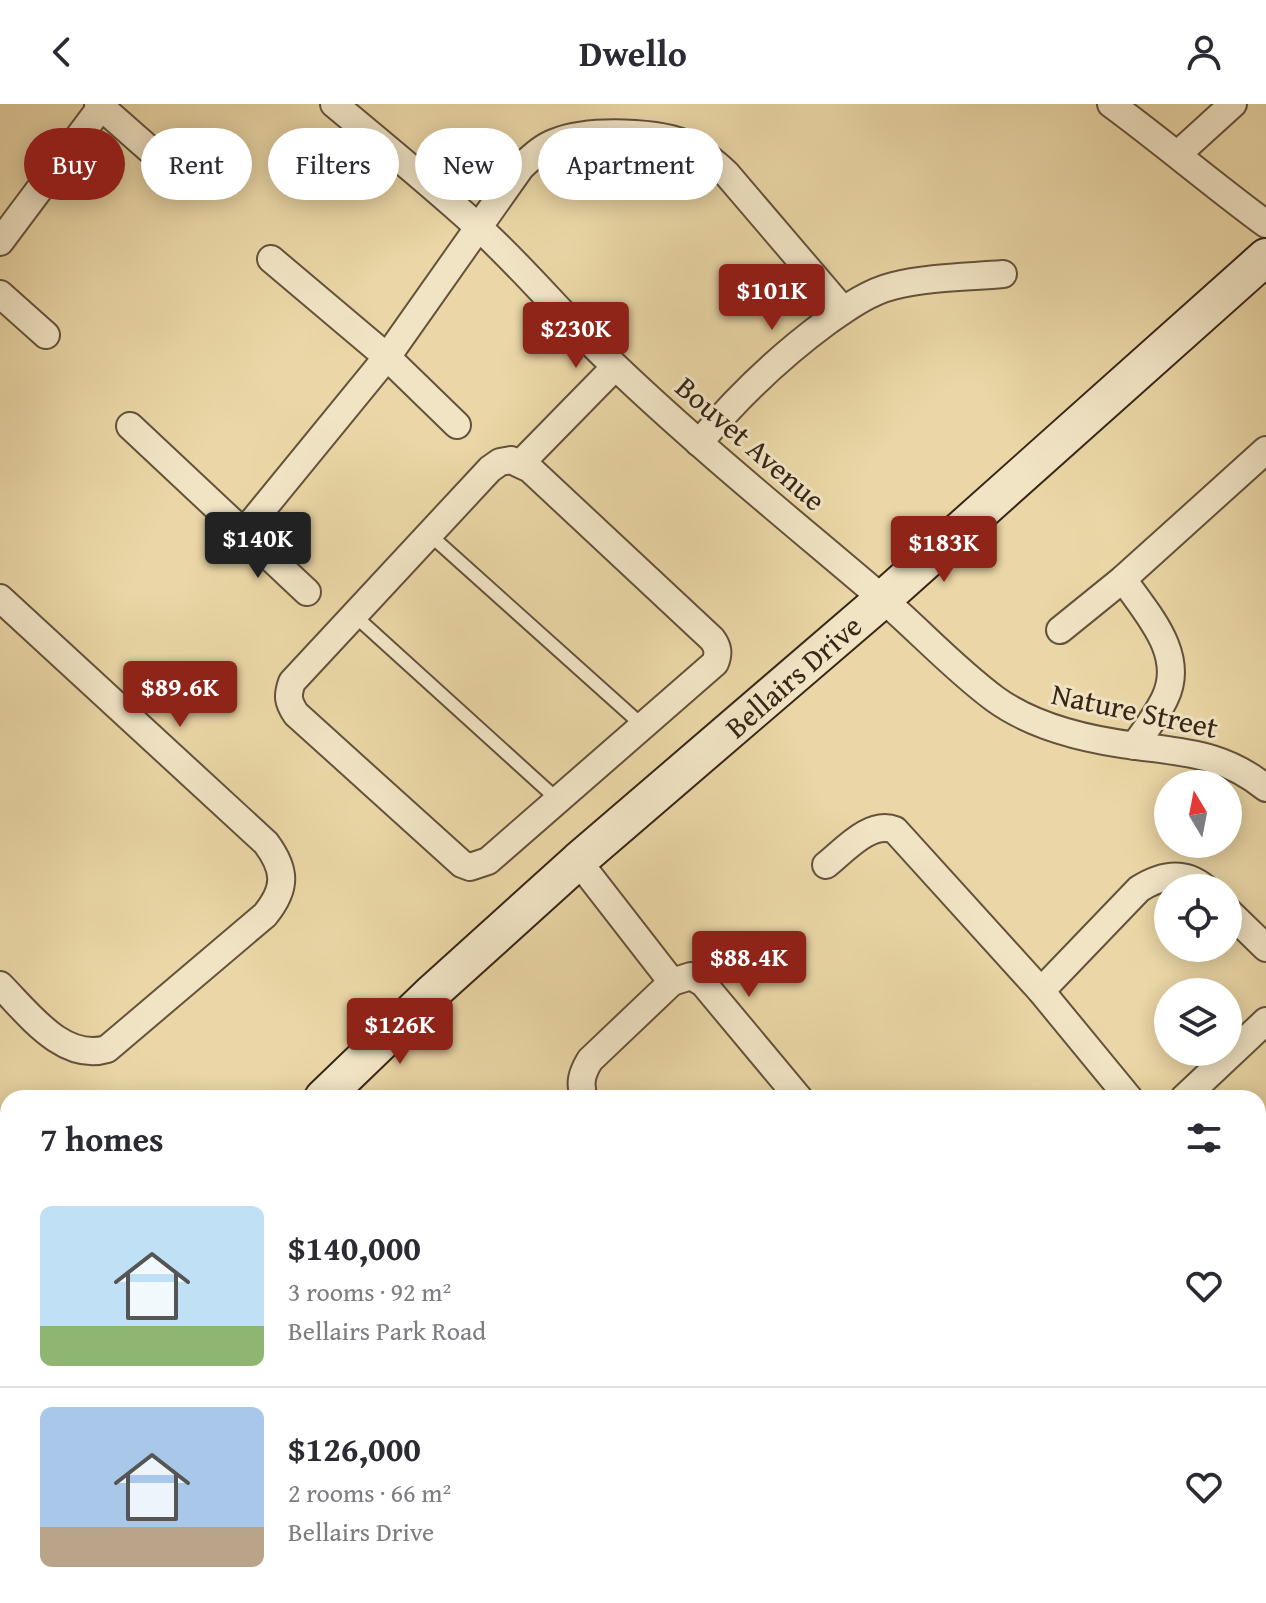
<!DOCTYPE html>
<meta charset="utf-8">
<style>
:root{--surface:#fff;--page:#f2f2f3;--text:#2b2b33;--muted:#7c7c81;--line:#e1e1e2;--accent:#8f2418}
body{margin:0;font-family:"Gentium Book Plus",serif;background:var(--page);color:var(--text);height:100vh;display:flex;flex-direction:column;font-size:30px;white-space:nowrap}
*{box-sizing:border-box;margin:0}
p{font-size:26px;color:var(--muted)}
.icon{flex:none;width:44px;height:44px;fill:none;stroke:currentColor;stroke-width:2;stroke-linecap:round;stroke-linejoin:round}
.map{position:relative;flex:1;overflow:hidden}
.sheet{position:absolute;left:0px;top:986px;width:1266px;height:514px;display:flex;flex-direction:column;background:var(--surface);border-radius:24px 24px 0 0;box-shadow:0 4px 20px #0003}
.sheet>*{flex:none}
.guide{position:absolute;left:24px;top:24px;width:800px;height:72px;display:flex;gap:16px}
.needle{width:52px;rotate:350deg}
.buttons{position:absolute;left:1154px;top:666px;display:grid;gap:16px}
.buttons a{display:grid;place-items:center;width:88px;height:88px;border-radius:50%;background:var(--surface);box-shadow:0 4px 20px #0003;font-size:40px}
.price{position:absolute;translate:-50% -68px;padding:0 18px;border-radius:8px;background:var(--accent);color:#fff;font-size:26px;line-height:52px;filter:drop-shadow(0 2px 4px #0008)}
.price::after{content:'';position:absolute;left:50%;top:48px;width:24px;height:18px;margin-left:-12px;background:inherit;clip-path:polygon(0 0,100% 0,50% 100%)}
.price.current{background:#222;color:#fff}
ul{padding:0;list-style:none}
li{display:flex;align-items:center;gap:24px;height:200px;padding:0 40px}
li+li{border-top:2px solid var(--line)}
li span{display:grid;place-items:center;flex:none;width:224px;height:160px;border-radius:12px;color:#555}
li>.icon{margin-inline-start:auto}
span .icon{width:96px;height:96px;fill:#fffc;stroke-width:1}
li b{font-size:34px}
h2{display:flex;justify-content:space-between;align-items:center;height:96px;padding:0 40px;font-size:34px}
.pill{padding:0 28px;border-radius:36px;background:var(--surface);box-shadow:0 4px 20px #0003;font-size:28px;line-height:72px}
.pill.current{background:var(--accent);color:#fff}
header{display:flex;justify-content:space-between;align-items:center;height:104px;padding:0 40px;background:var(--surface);font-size:36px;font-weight:700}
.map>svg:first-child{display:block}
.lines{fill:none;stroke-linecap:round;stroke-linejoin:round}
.lane-casing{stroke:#64523b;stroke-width:16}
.street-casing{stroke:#64523b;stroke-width:30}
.secondary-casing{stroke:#382617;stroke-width:40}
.lane{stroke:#f1e4c5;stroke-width:12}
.street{stroke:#f1e4c5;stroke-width:26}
.secondary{stroke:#f1e4c5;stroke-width:36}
.labels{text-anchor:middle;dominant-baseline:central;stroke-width:6;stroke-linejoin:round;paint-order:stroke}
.street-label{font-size:30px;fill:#382617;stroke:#f1e4c5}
</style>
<header><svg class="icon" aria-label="back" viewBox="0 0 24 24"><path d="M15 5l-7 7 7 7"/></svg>Dwello<svg class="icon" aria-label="person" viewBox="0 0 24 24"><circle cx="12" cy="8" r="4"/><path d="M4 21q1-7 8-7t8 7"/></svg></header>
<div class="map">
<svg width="1266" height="1499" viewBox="0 0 1266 1499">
<rect width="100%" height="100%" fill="#ead6a6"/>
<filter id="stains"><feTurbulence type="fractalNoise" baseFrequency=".0025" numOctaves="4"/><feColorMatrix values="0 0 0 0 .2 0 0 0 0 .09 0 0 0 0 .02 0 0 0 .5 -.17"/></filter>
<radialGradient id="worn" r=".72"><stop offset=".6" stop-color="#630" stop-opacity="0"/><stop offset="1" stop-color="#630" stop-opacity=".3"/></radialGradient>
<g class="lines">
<defs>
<g id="lane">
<polyline points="429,430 643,622"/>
<polyline points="354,511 558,696"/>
<polyline points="253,1492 255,1499"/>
<polyline points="46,1499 53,1492"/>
<polyline points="103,1499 112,1496 127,1499"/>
<polyline points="191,1499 193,1492"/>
</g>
<g id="street">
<polyline points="98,0 174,67"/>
<path d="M334,0C382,40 431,80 477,122C526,166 568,219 617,264C700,343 790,416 877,490C917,524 953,564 995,595C1035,624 1088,636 1137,642C1188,649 1224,650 1266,684"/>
<path d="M1111,0C1164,39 1213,81 1266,120"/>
<polyline points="1178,50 1233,0"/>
<polyline points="0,138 101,3"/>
<polyline points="271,155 387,253 457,321"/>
<polyline points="0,190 46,231"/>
<polyline points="130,322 307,488"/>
<path d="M699,339C738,292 779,253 828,217C848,203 869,188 893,182C928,173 967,173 1003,170"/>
<path d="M511,356L530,365L712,535C718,543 719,549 715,559L488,757L470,763L462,760L296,610C288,598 287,592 292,578L490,365L500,358Z"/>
<polyline points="521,359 615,263"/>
<path d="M244,428L387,253L521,63C532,53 542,43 556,38C589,25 660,27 691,42C704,49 715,59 726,69L843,206"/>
<path d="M1123,475C1147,510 1186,550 1165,594C1157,611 1145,627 1134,642"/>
<path d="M0,494L266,739C286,766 287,784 265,811L107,945C63,958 28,909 0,881"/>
<polyline points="1060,526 1123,475 1266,346"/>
<polyline points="578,757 672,878"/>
<path d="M826,761C844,747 870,716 895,726L1041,887L1129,994"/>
<polyline points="1228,807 1266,844"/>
<path d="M1041,887L1139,785C1161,771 1183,766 1205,784"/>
<path d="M584,994C579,979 582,969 590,956L672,878L691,872L703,879L799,994"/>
<polyline points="1184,994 1266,917"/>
<polyline points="0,1070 8,1078"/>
<polyline points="0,1241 8,1230"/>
<polyline points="1258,1436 1266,1446"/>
<polyline points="446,1492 451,1499"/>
<polyline points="740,1492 746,1499"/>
</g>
<g id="secondary">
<polyline points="323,994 433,888 578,757 883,495 1266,153"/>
<polyline points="0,1326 8,1316"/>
<polyline points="0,1379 8,1367"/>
<polyline points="0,1425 8,1420"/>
</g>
</defs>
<use href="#lane" class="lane-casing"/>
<use href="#street" class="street-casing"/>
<use href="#secondary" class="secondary-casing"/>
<use href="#lane" class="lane"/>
<use href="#street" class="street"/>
<use href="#secondary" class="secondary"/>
</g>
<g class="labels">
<g class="street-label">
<text transform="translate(751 339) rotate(41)">Bouvet Avenue</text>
<text transform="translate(793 572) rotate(-41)">Bellairs Drive</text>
<text transform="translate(1135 606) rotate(12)">Nature Street</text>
</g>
</g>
<rect width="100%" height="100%" filter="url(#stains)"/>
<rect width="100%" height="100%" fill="url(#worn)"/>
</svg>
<div class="buttons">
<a><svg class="needle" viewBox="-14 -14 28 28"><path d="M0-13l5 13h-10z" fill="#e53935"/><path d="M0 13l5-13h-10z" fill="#7c7c81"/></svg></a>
<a><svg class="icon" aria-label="locate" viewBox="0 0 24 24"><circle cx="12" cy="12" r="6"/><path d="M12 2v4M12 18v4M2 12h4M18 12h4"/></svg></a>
<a><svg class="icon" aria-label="layers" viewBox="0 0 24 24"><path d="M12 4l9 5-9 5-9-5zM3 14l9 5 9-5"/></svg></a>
</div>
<b class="price" style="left:772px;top:228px">$101K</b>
<b class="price" style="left:576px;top:266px">$230K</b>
<b class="price current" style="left:258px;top:476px">$140K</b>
<b class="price" style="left:944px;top:480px">$183K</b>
<b class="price" style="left:180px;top:625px">$89.6K</b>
<b class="price" style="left:749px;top:895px">$88.4K</b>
<b class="price" style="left:400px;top:962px">$126K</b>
<div class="guide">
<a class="pill current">Buy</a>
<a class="pill">Rent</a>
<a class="pill">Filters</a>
<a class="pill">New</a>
<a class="pill">Apartment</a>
</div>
<section class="sheet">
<h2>7 homes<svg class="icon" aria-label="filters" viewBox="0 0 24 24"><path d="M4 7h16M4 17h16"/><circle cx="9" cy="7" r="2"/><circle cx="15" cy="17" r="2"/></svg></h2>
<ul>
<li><span style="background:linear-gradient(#bfe0f5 75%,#8fb573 0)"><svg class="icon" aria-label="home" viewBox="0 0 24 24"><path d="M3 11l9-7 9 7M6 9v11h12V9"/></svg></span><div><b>$140,000</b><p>3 rooms · 92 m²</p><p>Bellairs Park Road</p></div><svg class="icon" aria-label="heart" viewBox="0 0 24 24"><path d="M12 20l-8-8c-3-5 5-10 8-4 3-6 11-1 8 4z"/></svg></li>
<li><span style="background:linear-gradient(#a9c7e8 75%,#b9a48a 0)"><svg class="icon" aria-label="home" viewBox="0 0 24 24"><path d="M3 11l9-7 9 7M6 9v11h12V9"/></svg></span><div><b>$126,000</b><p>2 rooms · 66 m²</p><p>Bellairs Drive</p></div><svg class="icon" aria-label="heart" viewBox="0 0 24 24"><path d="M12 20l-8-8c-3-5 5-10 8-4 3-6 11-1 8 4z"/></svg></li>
</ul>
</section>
</div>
